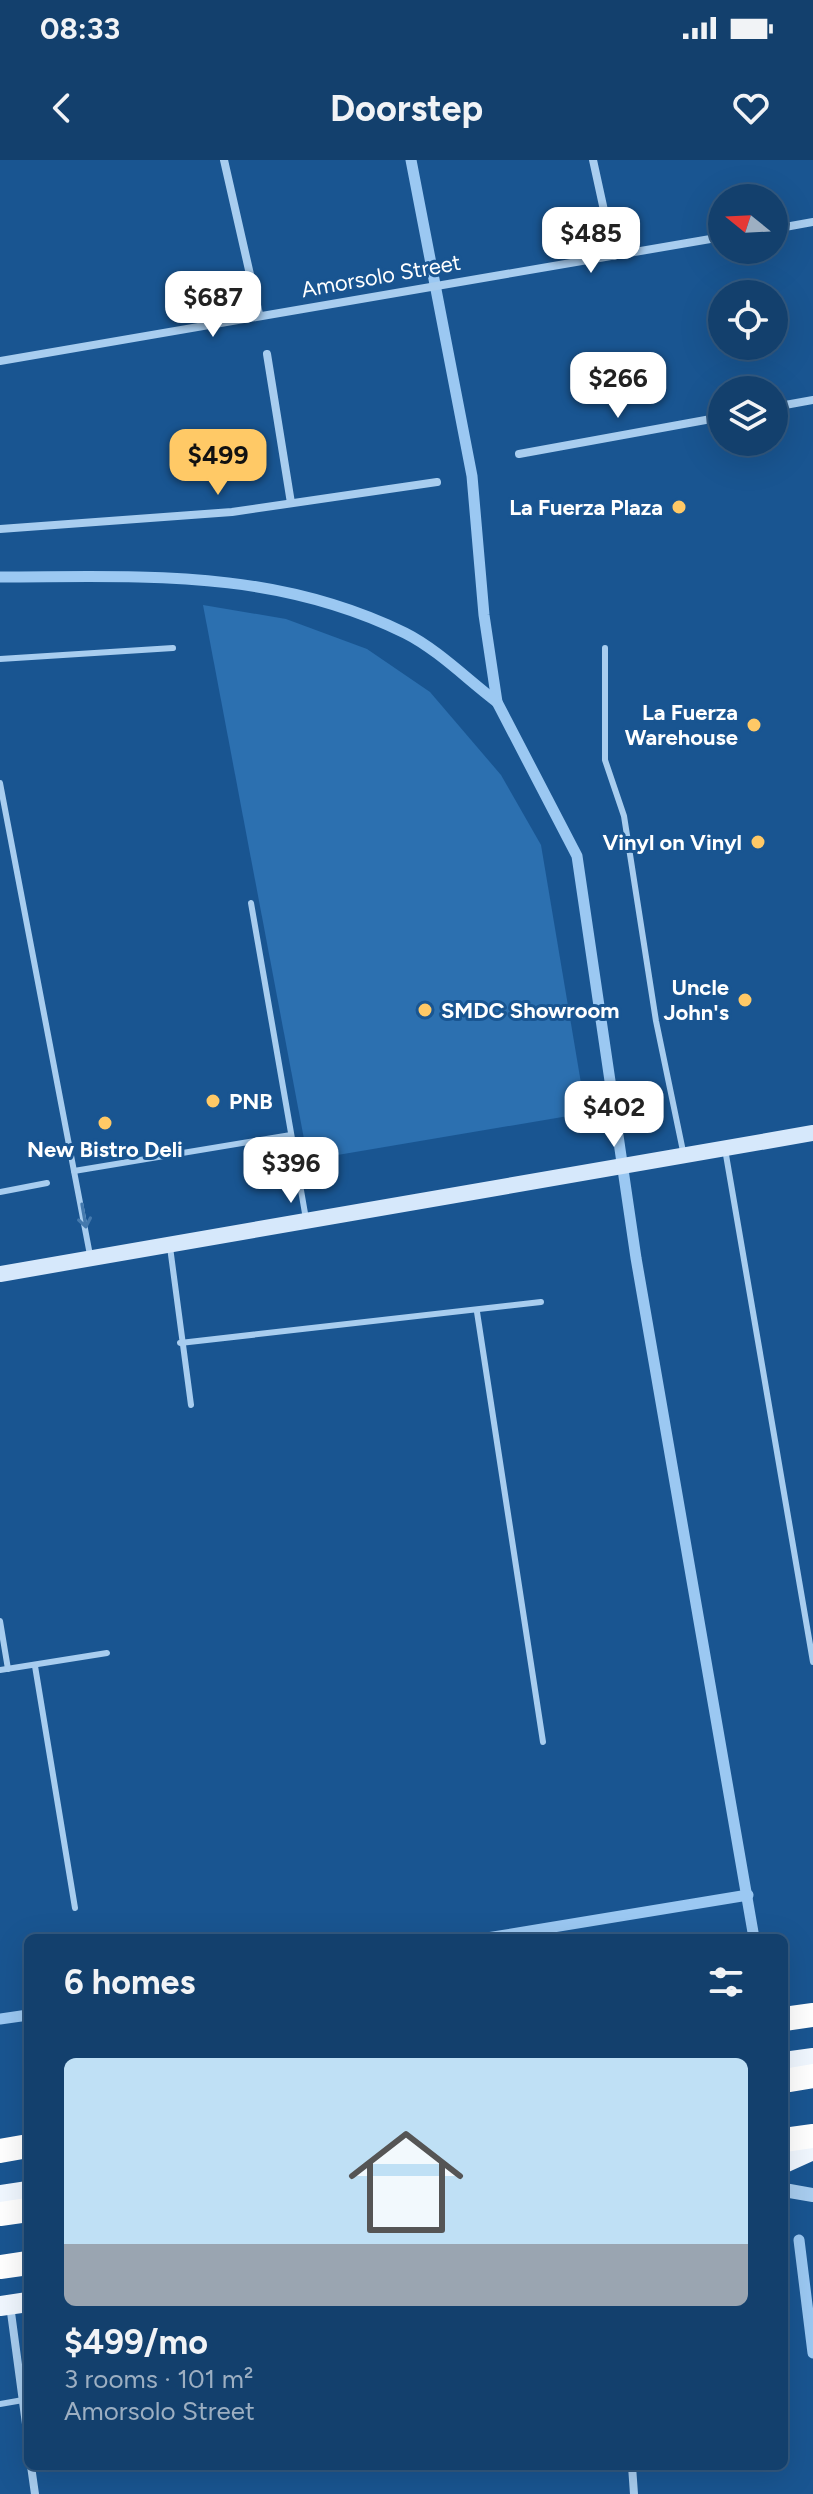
<!DOCTYPE html>
<meta charset="utf-8">
<style>
:root{--surface:#13406d;--page:#1c4772;--text:#f1f3f6;--muted:#9dafc2;--line:#325980;--accent:#ffc966}
body{margin:0;font-family:Figtree,sans-serif;background:var(--page);color:var(--text);height:100vh;display:flex;flex-direction:column;font-size:30px;white-space:nowrap}
*{box-sizing:border-box;margin:0}
p{font-size:26px;color:var(--muted)}
.icon{flex:none;width:44px;height:44px;fill:none;stroke:currentColor;stroke-width:2;stroke-linecap:round;stroke-linejoin:round}
.map{position:relative;flex:1;overflow:hidden}
.panel{position:absolute;left:24px;top:1774px;width:764px;height:536px;display:flex;flex-direction:column;background:var(--surface);border-radius:12px;box-shadow:0 8px 32px #0002,0 0 0 2px var(--line)}
.panel>*{flex:none}
.needle{width:52px;rotate:288deg}
.tools{position:absolute;left:708px;top:24px;display:grid;gap:16px}
.tools a{display:grid;place-items:center;width:80px;height:80px;border-radius:50%;background:var(--surface);box-shadow:0 8px 32px #0002,0 0 0 2px var(--line);font-size:40px}
.price{position:absolute;translate:-50% -68px;padding:0 18px;border-radius:16px;background:#fff;color:#222;font-size:26px;line-height:52px;filter:drop-shadow(0 2px 4px #0008)}
.price::after{content:'';position:absolute;left:50%;top:48px;width:24px;height:18px;margin-left:-12px;background:inherit;clip-path:polygon(0 0,100% 0,50% 100%)}
.price.selected{background:var(--accent);color:#111}
ul{padding:0;list-style:none}
li{display:grid;align-content:center;gap:16px;height:424px;padding:0 40px}
li+li{border-top:2px solid var(--line)}
li span{display:grid;place-items:center;height:248px;border-radius:12px;color:#555}
li>.icon{margin-inline-start:auto}
span .icon{width:144px;height:144px;fill:#fffc;stroke-width:1}
li b{font-size:34px}
h2{display:flex;justify-content:space-between;align-items:center;height:96px;padding:0 40px;font-size:34px}
.status{display:flex;justify-content:space-between;align-items:center;height:56px;padding:0 40px;background:var(--surface);direction:ltr}
.status svg{height:22px;fill:currentColor}
header{display:flex;justify-content:space-between;align-items:center;height:104px;padding:0 40px;background:var(--surface);font-size:36px;font-weight:700}
.map>svg:first-child{display:block}
.green{fill:#2c70b0}
.lines{fill:none;stroke-linecap:round;stroke-linejoin:round}
.stream{stroke:#9bc8f2;stroke-width:11}
.service{stroke:#a8cdef;stroke-width:6}
.minor{stroke:#a8cdef;stroke-width:8}
.tertiary{stroke:#a8cdef;stroke-width:14}
.secondary{stroke:#d6e8fb;stroke-width:16}
.primary{stroke:#f0f7ff;stroke-width:20}
.motorway{stroke:#fff;stroke-width:24}
.oneway{stroke:#4479ad}
.poi-dot{fill:#ffc966;stroke:#195591;stroke-width:3}
.labels{text-anchor:middle;dominant-baseline:central;stroke-width:6;stroke-linejoin:round;paint-order:stroke}
.street-label{font-size:22px;fill:#fff;stroke:#195591}
.poi-label{font-size:22px;font-weight:bold;fill:#fff;stroke:#195591;text-anchor:end}
</style>
<div class="status"><b>08:33</b><svg viewBox="0 0 49 12"><path d="M0 12V9h3v3zM5 12V6h3v6zM10 12V3h3v9zM15 12V0h3v12zM26 1h20v11H26zM47 4h2v5h-2z"/></svg></div>
<header><svg class="icon" aria-label="back" viewBox="0 0 24 24"><path d="M15 5l-7 7 7 7"/></svg>Doorstep<svg class="icon" aria-label="heart" viewBox="0 0 24 24"><path d="M12 20l-8-8c-3-5 5-10 8-4 3-6 11-1 8 4z"/></svg></header>
<div class="map">
<svg width="813" height="2334" viewBox="0 0 813 2334">
<rect width="100%" height="100%" fill="#195591"/>
<polygon class="green" points="203,445 286,459 367,489 430,532 501,615 541,685 586,953 308,1000"/>
<g class="lines">
<g class="stream">
<polyline points="411,0 472,316 484,455 497,542 577,696 636,1098 754,1778"/>
<path d="M0,417C143,417 272,408 405,473C437,489 468,520 497,542"/>
<polyline points="487,1778 748,1735"/>
<polyline points="0,1859 28,1855"/>
<polyline points="799,2080 813,2193"/>
</g>
<g class="service">
<polyline points="605,488 605,600 624,656 656,861 684,996"/>
<polyline points="0,499 173,488"/>
<polyline points="0,623 90,1095"/>
<polyline points="251,743 306,1059"/>
<polyline points="725,989 813,1502"/>
<polyline points="74,1011 291,975"/>
<polyline points="0,1032 47,1023"/>
<polyline points="170,1087 191,1245"/>
<polyline points="477,1152 543,1582"/>
<polyline points="180,1183 541,1142"/>
<polyline points="0,1461 8,1509"/>
<polyline points="35,1506 75,1748"/>
<polyline points="0,1510 107,1493"/>
<polyline points="0,2244 23,2240"/>
</g>
<g class="minor">
<polyline points="224,0 259,154"/>
<polyline points="593,0 614,96"/>
<polyline points="774,69 813,62"/>
<polyline points="267,194 291,343"/>
<polyline points="0,201 722,77"/>
<polyline points="774,247 813,240"/>
<polyline points="519,294 722,257"/>
<polyline points="0,369 232,352 437,322"/>
<polyline points="10,2145 28,2279"/>
<polyline points="31,2306 35,2334"/>
<polyline points="632,2306 634,2334"/>
</g>
<polyline class="tertiary" points="784,2030 813,2035"/>
<polyline class="secondary" points="0,1114 813,973"/>
<g class="primary">
<polyline points="784,1902 813,1898"/>
<polyline points="784,2003 813,1990"/>
<polyline points="0,2035 28,2031"/>
<polyline points="0,2146 28,2142"/>
</g>
<g class="motorway">
<polyline points="784,1859 813,1855"/>
<polyline points="784,1921 813,1916"/>
<polyline points="784,1980 813,1976"/>
<polyline points="0,1991 28,1986"/>
<polyline points="0,2054 28,2050"/>
<polyline points="0,2107 28,2103"/>
</g>
</g>
<defs><path id="oneway-shaft" d="M-6 0H5M1.5-3L5.5 0L1.5 3" fill="none" stroke-width="1.6" stroke-linecap="round" stroke-linejoin="round" transform="scale(2)"/></defs>
<use class="oneway" href="#oneway-shaft" transform="translate(84 1056) rotate(80)"/>
<g class="poi-dot">
<circle cx="679" cy="347" r="8"/>
<circle cx="754" cy="565" r="8"/>
<circle cx="758" cy="682" r="8"/>
<circle cx="745" cy="840" r="8"/>
<circle cx="425" cy="850" r="8"/>
<circle cx="213" cy="941" r="8"/>
<circle cx="105" cy="963" r="8"/>
</g>
<g class="labels">
<g class="street-label">
<text transform="translate(381 116) rotate(-10)">Amorsolo Street</text>
</g>
<g class="poi-label">
<text x="663" y="347">La Fuerza Plaza</text>
<text x="738" y="552">La Fuerza<tspan x="738" dy="25">Warehouse</tspan></text>
<text x="742" y="682">Vinyl on Vinyl</text>
<text x="729" y="827">Uncle<tspan x="729" dy="25">John's</tspan></text>
<text x="441" y="850" text-anchor="start">SMDC Showroom</text>
<text x="229" y="941" text-anchor="start">PNB</text>
<text x="105" y="989" text-anchor="middle">New Bistro Deli</text>
</g>
</g>
</svg>
<div class="tools">
<a><svg class="needle" viewBox="-14 -14 28 28"><path d="M0-13l5 13h-10z" fill="#e53935"/><path d="M0 13l5-13h-10z" fill="#9dafc2"/></svg></a>
<a><svg class="icon" aria-label="locate" viewBox="0 0 24 24"><circle cx="12" cy="12" r="6"/><path d="M12 2v4M12 18v4M2 12h4M18 12h4"/></svg></a>
<a><svg class="icon" aria-label="layers" viewBox="0 0 24 24"><path d="M12 4l9 5-9 5-9-5zM3 14l9 5 9-5"/></svg></a>
</div>
<b class="price" style="left:591px;top:115px">$485</b>
<b class="price" style="left:213px;top:179px">$687</b>
<b class="price" style="left:618px;top:260px">$266</b>
<b class="price selected" style="left:218px;top:337px">$499</b>
<b class="price" style="left:614px;top:989px">$402</b>
<b class="price" style="left:291px;top:1045px">$396</b>
<section class="panel">
<h2>6 homes<svg class="icon" aria-label="filters" viewBox="0 0 24 24"><path d="M4 7h16M4 17h16"/><circle cx="9" cy="7" r="2"/><circle cx="15" cy="17" r="2"/></svg></h2>
<ul>
<li><span style="background:linear-gradient(#bfe0f5 75%,#9aa5b1 0)"><svg class="icon" aria-label="home" viewBox="0 0 24 24"><path d="M3 11l9-7 9 7M6 9v11h12V9"/></svg></span><div><b>$499/mo</b><p>3 rooms · 101 m²</p><p>Amorsolo Street</p></div></li>
</ul>
</section>
</div>
